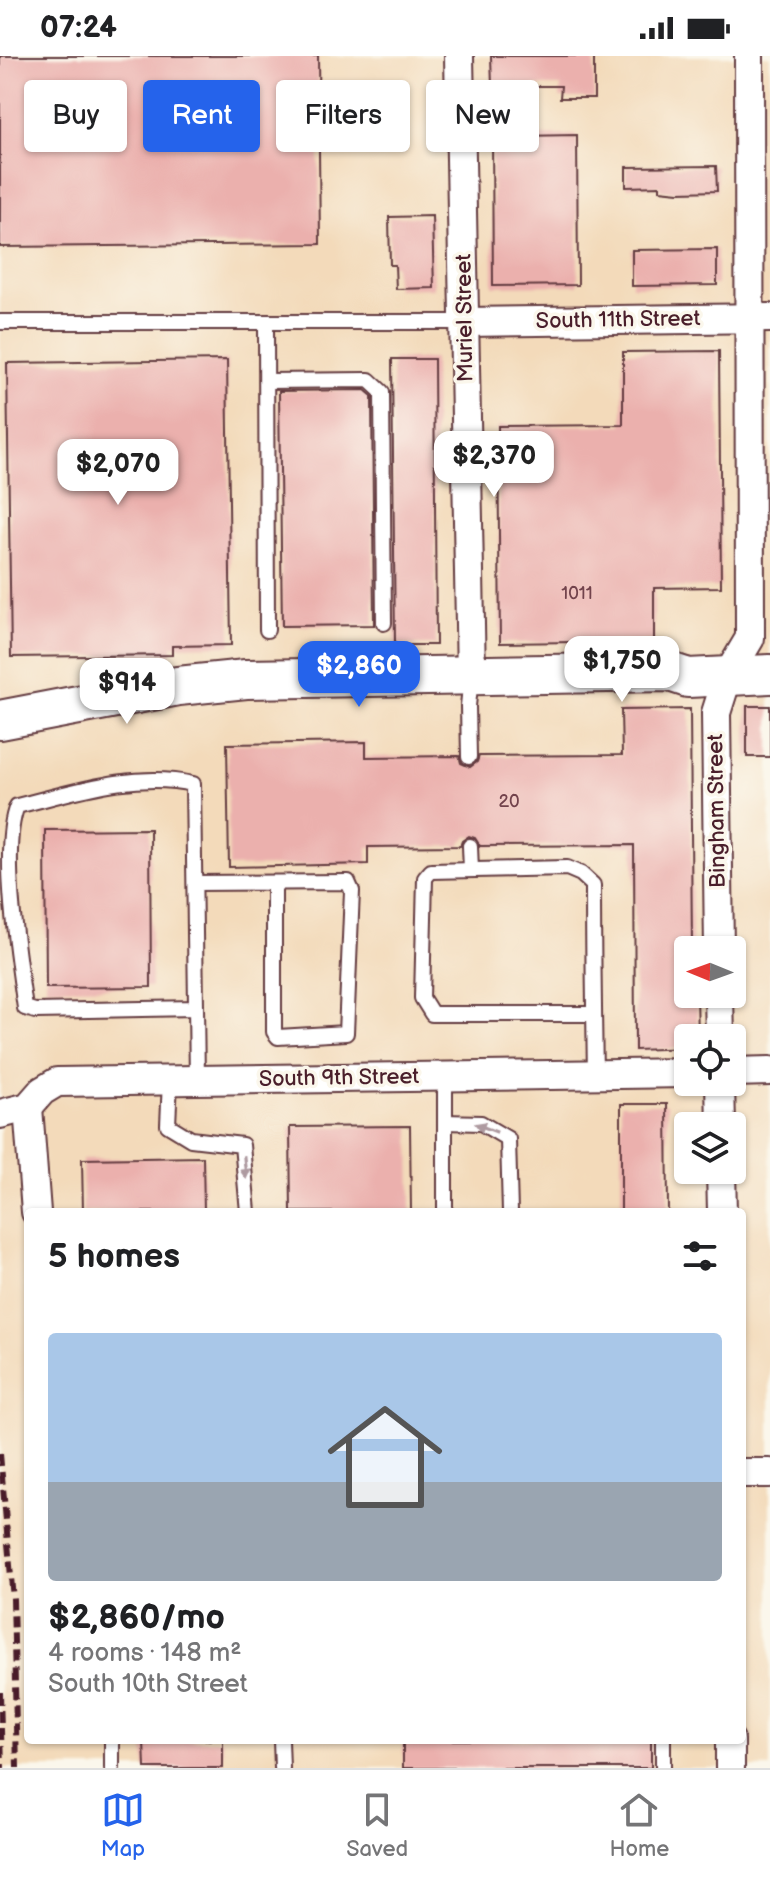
<!DOCTYPE html>
<meta charset="utf-8">
<style>
:root{--surface:#fff;--page:#f6f6f6;--text:#202124;--muted:#757577;--line:#e0e0e0;--accent:#2563eb}
body{margin:0;font-family:"Balsamiq Sans",sans-serif;background:var(--page);color:var(--text);height:100vh;display:flex;flex-direction:column;font-size:30px;white-space:nowrap}
*{box-sizing:border-box;margin:0}
p{font-size:26px;color:var(--muted)}
.icon{flex:none;width:44px;height:44px;fill:none;stroke:currentColor;stroke-width:2;stroke-linecap:round;stroke-linejoin:round}
.map{position:relative;flex:1;overflow:hidden}
.panel{position:absolute;left:24px;top:1152px;width:722px;height:536px;display:flex;flex-direction:column;background:var(--surface);border-radius:8px;box-shadow:0 2px 6px #0004}
.panel>*{flex:none}
.top-card{position:absolute;left:24px;top:24px;width:722px;height:72px;display:flex;gap:16px}
.needle{width:52px;rotate:271deg}
.tools{position:absolute;left:674px;top:880px;display:grid;gap:16px}
.tools a{display:grid;place-items:center;width:72px;height:72px;border-radius:8px;background:var(--surface);box-shadow:0 2px 6px #0004;font-size:40px}
.price{position:absolute;translate:-50% -68px;padding:0 18px;border-radius:16px;background:#fff;color:#222;font-size:26px;line-height:52px;filter:drop-shadow(0 2px 4px #0008)}
.price::after{content:'';position:absolute;left:50%;top:48px;width:24px;height:18px;margin-left:-12px;background:inherit;clip-path:polygon(0 0,100% 0,50% 100%)}
.price.active{background:var(--accent);color:#fff}
ul{padding:0;list-style:none}
li{display:grid;align-content:center;gap:16px;height:424px;padding:0 24px}
li span{display:grid;place-items:center;height:248px;border-radius:8px;color:#555}
li>.icon{margin-inline-start:auto}
span .icon{width:144px;height:144px;fill:#fffc;stroke-width:1}
li b{font-size:34px}
h2{display:flex;justify-content:space-between;align-items:center;height:96px;padding:0 24px;font-size:34px}
.pill{padding:0 28px;border-radius:8px;background:var(--surface);box-shadow:0 2px 6px #0004;font-size:28px;line-height:72px}
.pill.active{background:var(--accent);color:#fff}
.status{display:flex;justify-content:space-between;align-items:center;height:56px;padding:0 40px;background:var(--surface);direction:ltr}
.status svg{height:22px;fill:currentColor}
.menu{display:flex;justify-content:space-around;align-items:center;height:112px;border-top:2px solid var(--line);background:var(--surface);font-size:22px;color:var(--muted)}
.menu a{display:grid;justify-items:center;gap:4px}
.menu .active{color:var(--accent)}
.map>svg:first-child{display:block}
.building{fill:#ebb0ad}
.lines{fill:none;stroke-linecap:round;stroke-linejoin:round}
.lane-casing{stroke:#633b40;stroke-width:18}
.street-casing{stroke:#633b40;stroke-width:32}
.secondary-casing{stroke:#633b40;stroke-width:42}
.lane{stroke:#fff;stroke-width:14}
.street{stroke:#fff;stroke-width:28}
.secondary{stroke:#fff;stroke-width:38}
.rail{stroke:#4a1f2b;stroke-width:6;stroke-dasharray:12 6;stroke-linecap:butt}
.oneway{fill:#ae9aa0}
.labels{text-anchor:middle;dominant-baseline:central;stroke-width:7;stroke-linejoin:round;paint-order:stroke}
.number-label{font-size:18px;fill:#72434c}
.street-label{font-size:22px;fill:#4a1f2b;stroke:#fbf7ec}
</style>
<div class="status"><b>07:24</b><svg viewBox="0 0 49 12"><path d="M0 12V9h3v3zM5 12V6h3v6zM10 12V3h3v9zM15 12V0h3v12zM26 1h20v11H26zM47 4h2v5h-2z"/></svg></div>
<div class="map">
<svg width="770" height="1712" viewBox="0 0 770 1712">
<rect width="100%" height="100%" fill="#fbf7ec"/>
<filter id="ink" filterUnits="userSpaceOnUse"><feTurbulence type="fractalNoise" baseFrequency=".0125" numOctaves="2"/><feDisplacementMap in="SourceGraphic" scale="16" xChannelSelector="R" yChannelSelector="G"/><feConvolveMatrix kernelMatrix="1 2 1 2 8 2 1 2 1" color-interpolation-filters="sRGB"/></filter>
<filter id="wash" filterUnits="userSpaceOnUse"><feTurbulence type="fractalNoise" baseFrequency=".006" numOctaves="4" result="noise"/><feDisplacementMap in="SourceGraphic" scale="32" xChannelSelector="R" yChannelSelector="G"/><feGaussianBlur stdDeviation="1.8" result="paint"/><feColorMatrix in="noise" values="0 0 0 0 0 0 0 0 0 0 0 0 0 0 0 0 0 1.4 0 .05"/><feComposite in="paint" operator="in"/></filter>
<g filter="url(#wash)">
<rect width="100%" height="100%" fill="#f3daba"/>
<g id="blocks">
<g class="building">
<polygon points="0,0 318,0 320,188 0,191"/>
<polygon points="491,0 594,0 594,42 560,42 561,30 517,30 518,80 577,79 578,229 493,230 492,80 495,80 496,30 492,30"/>
<polygon points="716,110 717,135 679,136 660,134 660,130 626,131 626,111"/>
<polygon points="432,160 434,232 396,233 395,209 390,209 389,161"/>
<polygon points="717,193 717,229 632,230 632,194"/>
<polygon points="719,295 721,531 654,532 654,585 500,587 498,370 623,369 623,296"/>
<polygon points="392,303 434,303 436,589 395,589"/>
<polygon points="227,304 231,589 172,590 172,599 11,601 7,307"/>
<polygon points="365,334 372,340 374,569 282,570 279,335"/>
<rect x="747" y="650" width="23" height="51"/>
<polygon points="690,653 692,894 688,894 688,938 697,938 698,982 688,982 688,992 635,994 634,789 480,790 475,782 469,780 462,785 460,790 368,791 368,808 229,811 227,688 366,686 366,701 459,700 461,707 470,711 477,706 479,700 622,699 621,654"/>
<polygon points="150,773 151,931 46,932 45,774"/>
<polygon points="621,1048 667,1048 668,1156 621,1156"/>
<polygon points="410,1070 411,1156 291,1156 290,1071"/>
<polygon points="203,1101 204,1156 83,1156 82,1103"/>
<polygon points="144,1684 223,1684 223,1712 145,1712"/>
<rect x="403" y="1684" width="248" height="28"/>
</g>
</g>
</g>
<g filter="url(#ink)">
<use href="#blocks" fill-opacity="0" stroke="#633b40" stroke-width="2"/>
<g class="lines">
<defs>
<g id="lane">
<polyline points="0,266 466,266"/>
<polyline points="266,267 267,574"/>
<polyline points="267,325 369,324 382,336 384,567"/>
<polyline points="469,701 468,650 471,621"/>
<polyline points="470,790 471,814"/>
<polyline points="195,827 348,826 352,835 346,977 278,981 274,976 274,827"/>
<path d="M196,952L35,955L25,952C18,903 0,791 17,750C74,736 135,715 193,728L197,1024"/>
<path d="M594,958H432L422,942L425,822L431,815L567,812L581,818L593,829C593,893 594,956 595,1019"/>
<polyline points="445,1021 445,1156"/>
<polyline points="170,1024 168,1069 191,1083 242,1089 248,1156"/>
<polyline points="445,1066 481,1067 508,1083 510,1156"/>
<polyline points="281,1684 282,1712"/>
<polyline points="663,1684 663,1712"/>
<polyline points="112,1712 112,1684"/>
</g>
<g id="street">
<polyline points="459,0 471,620"/>
<polyline points="466,266 770,262"/>
<polyline points="719,894 716,657 728,619 750,582 749,0"/>
<polyline points="719,938 720,982"/>
<polyline points="732,1016 770,1015"/>
<polyline points="720,1026 721,1070"/>
<polyline points="28,1051 36,1156"/>
<polyline points="0,1058 28,1051 42,1035 57,1026 688,1017"/>
<polyline points="721,1114 722,1156"/>
<polyline points="742,1417 770,1417"/>
<polyline points="730,1684 730,1712"/>
</g>
<polyline id="secondary" points="0,664 178,630 246,623 670,616 688,622 770,618"/>
</defs>
<use href="#lane" class="lane-casing"/>
<use href="#street" class="street-casing"/>
<use href="#secondary" class="secondary-casing"/>
<use href="#lane" class="lane"/>
<use href="#street" class="street"/>
<use href="#secondary" class="secondary"/>
<g class="rail">
<polyline points="0,1398 13,1543 17,1712"/>
<polyline points="0,1636 2,1712"/>
</g>
</g>
<defs><path id="oneway-solid" d="M-6-.8H1V-3.2L6.5 0L1 3.2V.8H-6Z" transform="scale(2)"/></defs>
<g class="oneway">
<use href="#oneway-solid" transform="translate(486 1072) rotate(-159)"/>
<use href="#oneway-solid" transform="translate(245 1111) rotate(84)"/>
</g>
</g>
<g class="labels">
<g class="number-label">
<text x="577" y="537">1011</text>
<text x="509" y="745">20</text>
</g>
<g class="street-label">
<text transform="translate(465 262) rotate(-91)">Muriel Street</text>
<text transform="translate(618 264) rotate(-1)">South 11th Street</text>
<text transform="translate(717 755) rotate(-91)">Bingham Street</text>
<text transform="translate(339 1022) rotate(-1)">South 9th Street</text>
</g>
</g>
</svg>
<div class="tools">
<a><svg class="needle" viewBox="-14 -14 28 28"><path d="M0-13l5 13h-10z" fill="#e53935"/><path d="M0 13l5-13h-10z" fill="#757577"/></svg></a>
<a><svg class="icon" aria-label="locate" viewBox="0 0 24 24"><circle cx="12" cy="12" r="6"/><path d="M12 2v4M12 18v4M2 12h4M18 12h4"/></svg></a>
<a><svg class="icon" aria-label="layers" viewBox="0 0 24 24"><path d="M12 4l9 5-9 5-9-5zM3 14l9 5 9-5"/></svg></a>
</div>
<b class="price" style="left:494px;top:443px">$2,370</b>
<b class="price" style="left:118px;top:451px">$2,070</b>
<b class="price" style="left:622px;top:648px">$1,750</b>
<b class="price active" style="left:359px;top:653px">$2,860</b>
<b class="price" style="left:127px;top:670px">$914</b>
<div class="top-card">
<a class="pill">Buy</a>
<a class="pill active">Rent</a>
<a class="pill">Filters</a>
<a class="pill">New</a>
</div>
<section class="panel">
<h2>5 homes<svg class="icon" aria-label="filters" viewBox="0 0 24 24"><path d="M4 7h16M4 17h16"/><circle cx="9" cy="7" r="2"/><circle cx="15" cy="17" r="2"/></svg></h2>
<ul>
<li><span style="background:linear-gradient(#a9c7e8 60%,#9aa5b1 0)"><svg class="icon" aria-label="home" viewBox="0 0 24 24"><path d="M3 11l9-7 9 7M6 9v11h12V9"/></svg></span><div><b>$2,860/mo</b><p>4 rooms · 148 m²</p><p>South 10th Street</p></div></li>
</ul>
</section>
</div>
<nav class="menu">
<a class="active"><svg class="icon" aria-label="map" viewBox="0 0 24 24"><path d="M3 6l6-2 6 2 6-2v14l-6 2-6-2-6 2zM9 4v14M15 6v14"/></svg>Map</a>
<a><svg class="icon" aria-label="saved" viewBox="0 0 24 24"><path d="M7 4h10v16l-5-4-5 4z"/></svg>Saved</a>
<a><svg class="icon" aria-label="home" viewBox="0 0 24 24"><path d="M3 11l9-7 9 7M6 9v11h12V9"/></svg>Home</a>
</nav>
